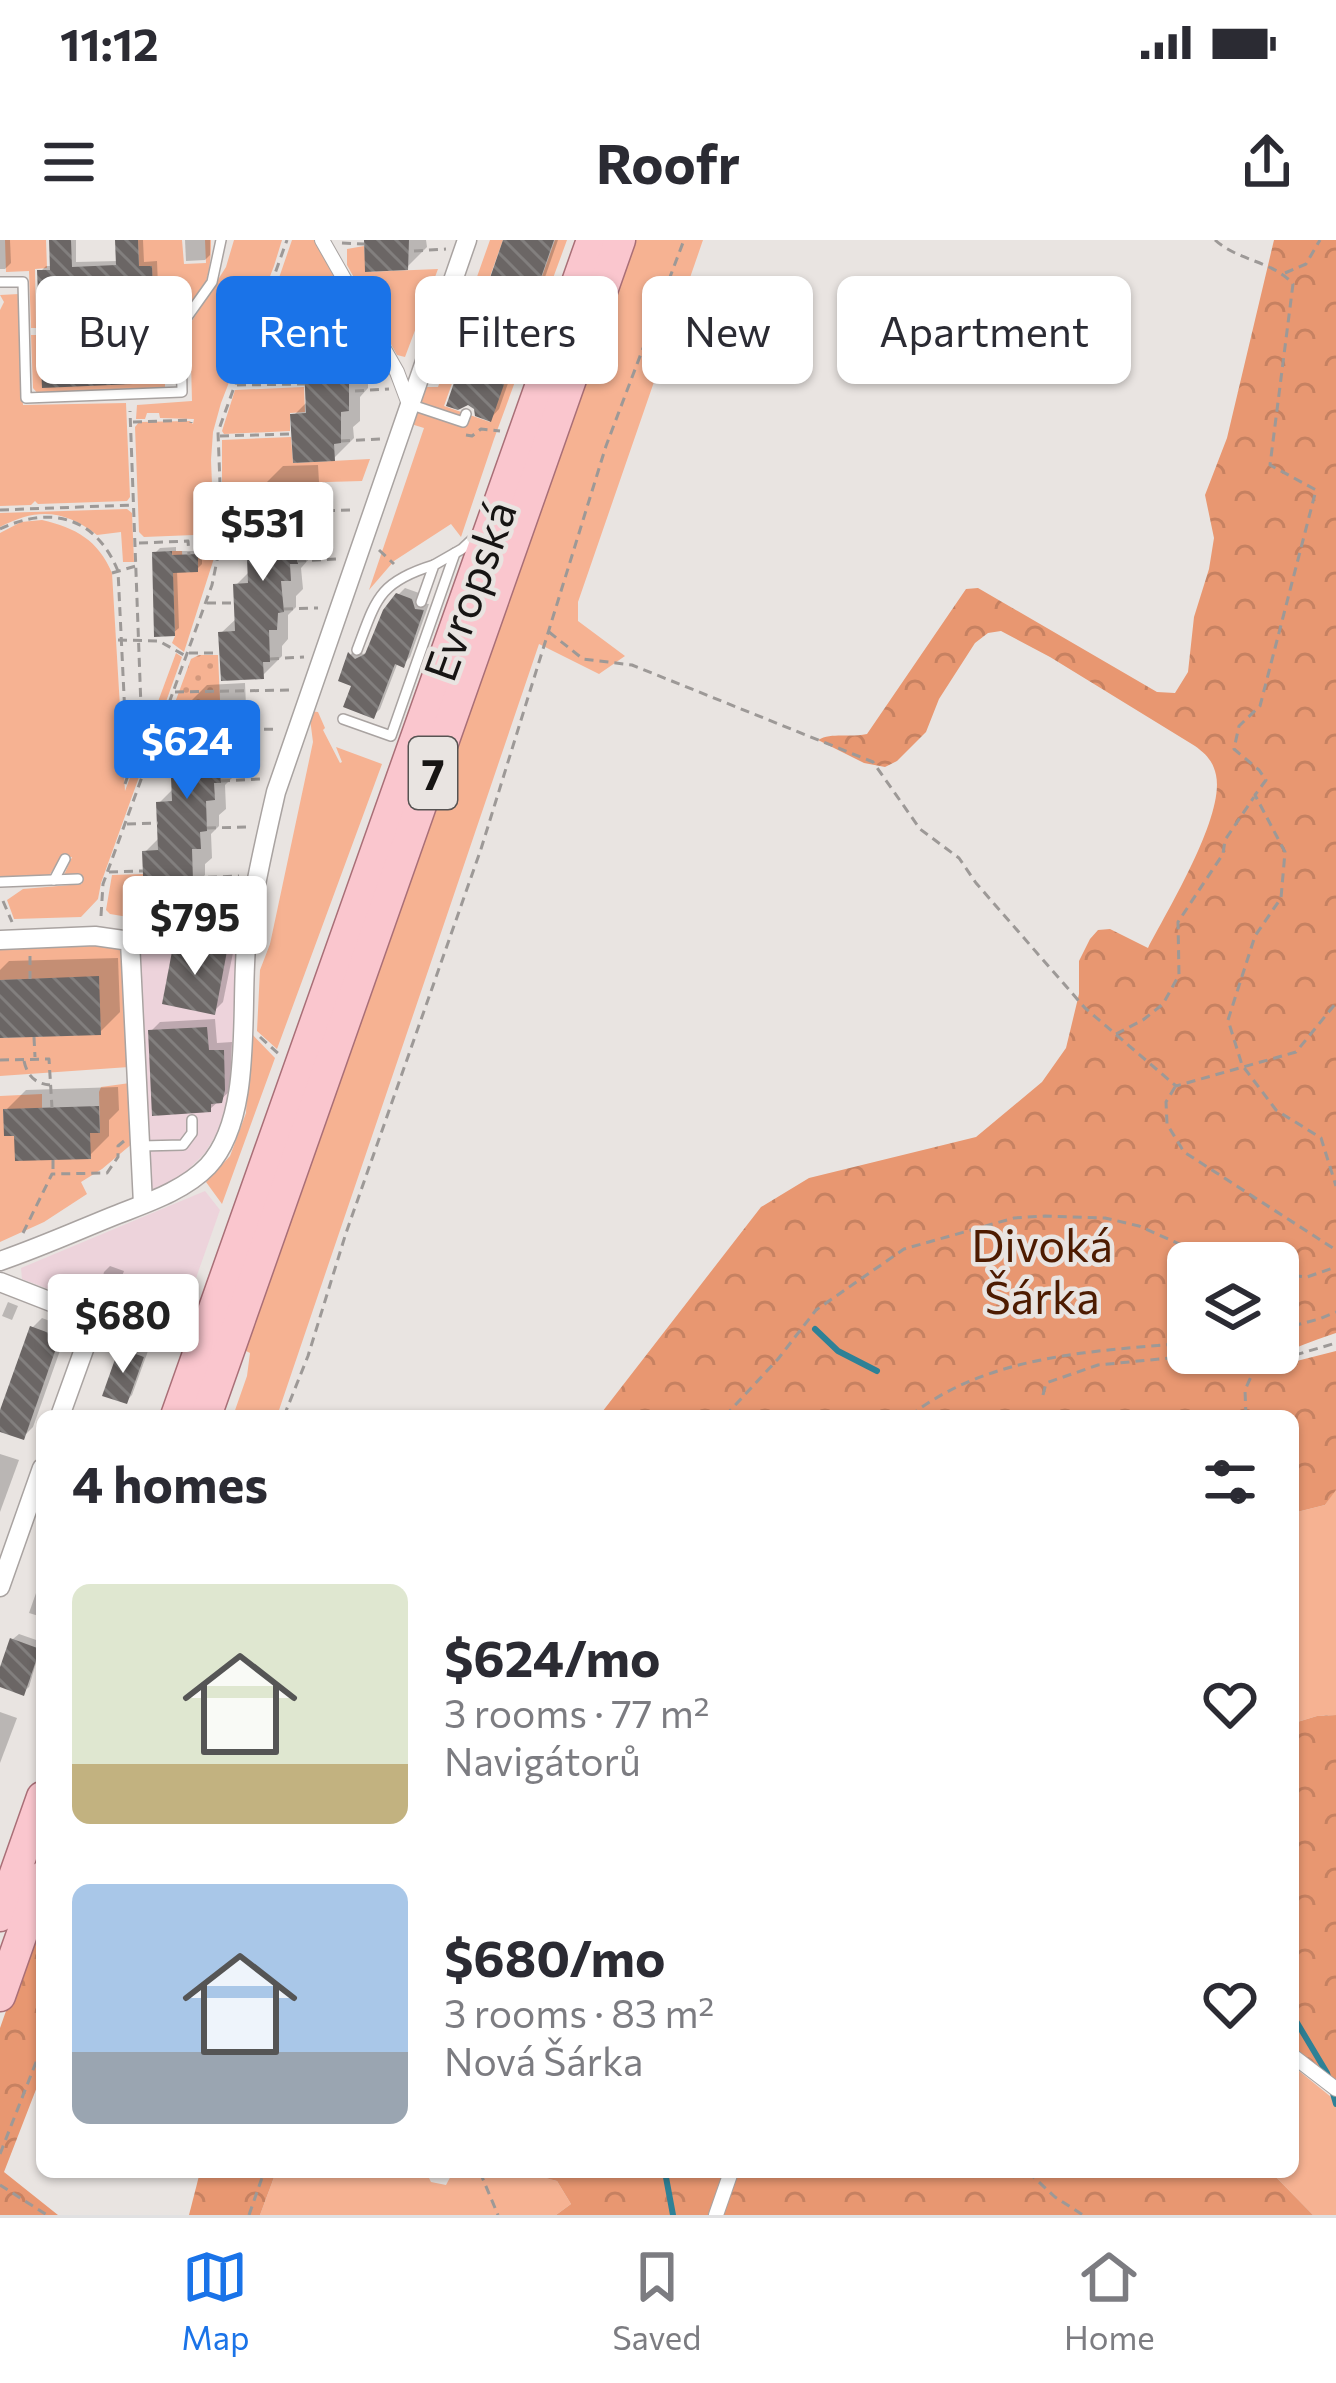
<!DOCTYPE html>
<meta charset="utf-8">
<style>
:root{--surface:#fff;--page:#f7f7f7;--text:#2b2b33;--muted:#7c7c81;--line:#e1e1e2;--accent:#1a73e8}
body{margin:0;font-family:Commissioner,sans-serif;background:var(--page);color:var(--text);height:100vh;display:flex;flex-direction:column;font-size:45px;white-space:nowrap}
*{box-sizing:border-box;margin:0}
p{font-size:39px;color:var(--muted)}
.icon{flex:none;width:66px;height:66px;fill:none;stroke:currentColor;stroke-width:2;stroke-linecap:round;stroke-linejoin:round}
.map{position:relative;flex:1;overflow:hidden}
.details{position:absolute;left:36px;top:1170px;width:1263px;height:768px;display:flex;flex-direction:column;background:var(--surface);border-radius:18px;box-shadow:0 3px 9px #0004}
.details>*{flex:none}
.guide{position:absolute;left:36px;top:36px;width:1266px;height:108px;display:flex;gap:24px}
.fabs{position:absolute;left:1167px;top:1002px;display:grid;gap:24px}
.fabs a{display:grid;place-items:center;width:132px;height:132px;border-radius:18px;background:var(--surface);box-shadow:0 3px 9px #0004;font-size:60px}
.price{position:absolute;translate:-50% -102px;padding:0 27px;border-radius:12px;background:#fff;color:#222;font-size:39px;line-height:78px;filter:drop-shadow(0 3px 6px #0008)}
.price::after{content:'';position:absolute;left:50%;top:72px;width:36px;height:27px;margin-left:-18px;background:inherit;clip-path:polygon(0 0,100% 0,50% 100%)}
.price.selected{background:var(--accent);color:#fff}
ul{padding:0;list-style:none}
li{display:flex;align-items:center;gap:36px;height:300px;padding:0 36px}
li span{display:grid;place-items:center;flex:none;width:336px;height:240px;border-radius:18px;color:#555}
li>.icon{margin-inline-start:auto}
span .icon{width:144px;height:144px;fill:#fffc;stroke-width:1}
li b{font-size:51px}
h2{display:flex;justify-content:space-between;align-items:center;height:144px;padding:0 36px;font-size:51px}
.chip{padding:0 42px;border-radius:18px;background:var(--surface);box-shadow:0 3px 9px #0004;font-size:42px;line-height:108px}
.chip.selected{background:var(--accent);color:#fff}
.status{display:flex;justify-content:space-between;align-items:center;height:84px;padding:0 60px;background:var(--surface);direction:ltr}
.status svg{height:33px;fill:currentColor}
header{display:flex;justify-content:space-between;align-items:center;height:156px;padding:0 36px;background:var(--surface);font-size:54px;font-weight:700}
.tabs{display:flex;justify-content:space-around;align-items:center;height:168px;border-top:3px solid var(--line);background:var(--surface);font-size:33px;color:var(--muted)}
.tabs a{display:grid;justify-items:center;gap:6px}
.tabs .selected{color:var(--accent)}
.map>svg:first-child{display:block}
.industrial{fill:#edd3db}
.grass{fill:#f6b292}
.forest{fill:url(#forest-crowns);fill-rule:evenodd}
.garden{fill:url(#garden-dots)}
.shadow{fill:#0003;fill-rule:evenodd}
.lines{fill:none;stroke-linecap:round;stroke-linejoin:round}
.stream{stroke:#2e8196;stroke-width:6}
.building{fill:url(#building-back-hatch);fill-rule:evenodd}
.service-casing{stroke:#a9a3a1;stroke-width:12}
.pedestrian-casing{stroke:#a9a3a1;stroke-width:16}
.minor-casing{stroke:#a9a3a1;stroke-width:21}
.primary-casing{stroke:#a96f77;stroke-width:33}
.path{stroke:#9d9997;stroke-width:3;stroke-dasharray:9 6;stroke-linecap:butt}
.service{stroke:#fff;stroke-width:9}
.pedestrian{stroke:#fff;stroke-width:14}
.minor{stroke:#fff;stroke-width:18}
.primary{stroke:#fac6ce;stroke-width:30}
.labels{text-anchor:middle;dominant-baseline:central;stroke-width:9;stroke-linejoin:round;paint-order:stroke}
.shield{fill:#e9e4e1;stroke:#565352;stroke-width:3}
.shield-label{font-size:42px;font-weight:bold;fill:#171514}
.street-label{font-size:45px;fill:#171514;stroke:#e9e4e1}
.park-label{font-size:45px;fill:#4d1b00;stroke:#e9e4e1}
</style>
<div class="status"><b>11:12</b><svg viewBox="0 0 49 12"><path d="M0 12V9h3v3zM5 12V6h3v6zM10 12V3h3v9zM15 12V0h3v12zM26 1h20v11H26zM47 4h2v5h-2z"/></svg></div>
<header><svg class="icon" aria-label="menu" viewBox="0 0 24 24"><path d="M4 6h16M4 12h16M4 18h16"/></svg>Roofr<svg class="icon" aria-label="share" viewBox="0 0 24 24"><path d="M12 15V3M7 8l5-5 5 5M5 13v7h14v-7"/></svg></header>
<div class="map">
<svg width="1336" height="1975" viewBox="0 0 1336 1975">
<defs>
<pattern id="forest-crowns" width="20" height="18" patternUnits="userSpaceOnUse" patternTransform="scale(3)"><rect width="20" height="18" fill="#e89771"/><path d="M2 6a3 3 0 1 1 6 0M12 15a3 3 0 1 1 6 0" fill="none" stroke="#c68161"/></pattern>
<pattern id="garden-dots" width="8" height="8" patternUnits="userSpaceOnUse" patternTransform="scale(3)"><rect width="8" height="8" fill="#f6b292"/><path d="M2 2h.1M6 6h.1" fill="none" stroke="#d2987d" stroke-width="1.8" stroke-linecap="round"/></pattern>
<pattern id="building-back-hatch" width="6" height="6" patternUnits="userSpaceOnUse" patternTransform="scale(3)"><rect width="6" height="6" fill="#6b6665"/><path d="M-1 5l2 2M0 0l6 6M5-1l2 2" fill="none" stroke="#827f7e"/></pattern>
</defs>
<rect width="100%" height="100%" fill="#e9e4e1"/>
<g class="industrial">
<polygon points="136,691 237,706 229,864 220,888 205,913 185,933 150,953 138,778"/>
<polygon points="205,951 220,970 177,1092 171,1096 22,1039 21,1028"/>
</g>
<g class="grass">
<polygon points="5,0 46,0 47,28 35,29 36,88 31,88 29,31 6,32"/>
<path d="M138,0H182L184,24L206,23L205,0H211C211,20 210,57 185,63C175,65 163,65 153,65L152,26H139Z"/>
<polygon points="234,0 282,0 274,26 221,163 213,192 211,220 215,315 184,412 172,403 175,396 172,311 182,311 183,332 198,332 198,292 194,295 144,297 139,292 135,187 139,182 190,181 193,184 194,179 160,178 159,173 147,173 145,179 136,179 137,165 192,161 190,84 226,27"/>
<polygon points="292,0 314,0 356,73 288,75 286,95 259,96"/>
<polygon points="490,0 503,0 444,166 490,182 555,0 567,0 494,199 461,297 451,284 394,321 369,350 424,188 411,184 424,147 438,147"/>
<polygon points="632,0 703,0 578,362 578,381 625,416 599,434 539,404 277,1176 233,1176 247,1136 250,1113 244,1110"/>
<polygon points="364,6 366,32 438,29 405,117 397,115 347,25 347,9"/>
<polygon points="19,54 23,165 126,163 130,257 127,261 38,264 35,261 31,265 0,266 0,70 4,62 0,55"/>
<polygon points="154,74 165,74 165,148 39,155 33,148 31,95 39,95 43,147 156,143"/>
<polygon points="286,101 288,127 303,127 303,141 239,142 254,104"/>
<polygon points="304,147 305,172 290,173 290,191 224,194 222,191 235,150"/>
<polygon points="291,197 293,223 370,219 362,241 260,244 260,262 227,262 222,259 222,200"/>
<path d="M127,269L132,273L134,322H123L121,292L97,295C64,269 36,268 0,287V273Z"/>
<path d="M42,280C76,288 98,300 112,333L125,551L176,413L182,417L101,643L98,659L81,677L14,679L7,660L23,649L82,644V636L64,635L72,617L61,618L46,640L0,639V293L21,282Z"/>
<polygon points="309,471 318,472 325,488 323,490 340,523 342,522 336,507 382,524 277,809 257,791 260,730 270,704 313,502"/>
<polygon points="143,634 145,660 201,656 234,664 230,694 110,674 106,670 112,635"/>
<polygon points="114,705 120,707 125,715 129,827 0,836 0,798 101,794 98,737 0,740 0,710"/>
<polygon points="250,792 275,818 222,964 206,942 230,916 246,873"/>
<polygon points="130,843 133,903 102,929 81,942 87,954 44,982 0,1002 0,856 42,854 42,868 3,870 5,896 100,892 99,852 101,847"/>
<polygon points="1336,1249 1336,1475 1317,1476 1294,1483 1293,1487 1293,1273 1325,1265"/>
<polygon points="1293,1826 1336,1861 1336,1975 1313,1975 1271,1932 1293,1932"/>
<polygon points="276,1932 426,1932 431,1942 446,1945 453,1932 522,1932 557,1941 571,1964 556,1975 260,1975"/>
</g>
<g class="forest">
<path d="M1274,0H1336V1093C1319,1099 1277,1113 1265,1124L1281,1125L1336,1111V1250L1325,1265L1293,1273V1176H599L761,967L809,938L976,897L1042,842L1066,808L1079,754V721L1090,699L1098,690L1110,689L1148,708C1168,669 1225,576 1216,535C1213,521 1206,514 1195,506L1050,417L1001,391L988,393L975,403L939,459L926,492L897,521L885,527L864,523L818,500C832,492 850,498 867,494L966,349L978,348L1157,452L1175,453L1188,432L1194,377L1209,329L1214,298L1205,255L1227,198ZM1188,1023H1278V1113H1188Z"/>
<polygon points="1336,1475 1336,1841 1293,1808 1293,1487 1294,1483 1317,1476"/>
<polygon points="42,1669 42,1834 4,1932 58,1975 0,1975 0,1788"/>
<polygon points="200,1932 276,1932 260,1975 189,1975"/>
<polygon points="522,1932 1271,1932 1313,1975 556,1975 571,1964 557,1941"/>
</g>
<polygon class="garden" points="199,415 218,415 220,460 183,462 183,481 172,482 169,479 191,419"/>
<g class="shadow">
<polygon points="0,0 10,0 11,23 5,29 0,29"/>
<path d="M52,0H76V22L118,21V0H143L144,22L157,21L158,46H162V65L158,69L161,134L155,140L45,144L40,32L46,26H53ZM120,57L121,87L80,90L79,59Z"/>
<polygon points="185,0 210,0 210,15 205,20 186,21"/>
<polygon points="367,0 426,0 427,7 407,27"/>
<polygon points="507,0 558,0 499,169 490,179"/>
<polygon points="348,57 351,82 356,82 356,105 363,104 364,121 368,121 368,148 360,157 360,181 353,187 354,198 334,218 294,175 309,160 307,122 289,79 309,59"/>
<polygon points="318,225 319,242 324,242 324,269 315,277 316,301 309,308 310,318 301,328 303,349 296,356 296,367 288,375 288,399 282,406 282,416 262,436 221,393 237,378 236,345 251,330 249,295 265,280 263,246 283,226"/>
<polygon points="176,307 176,311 202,311 202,324 197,329 177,330 179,388 173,393 155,313 160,308"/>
<polygon points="405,348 419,353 421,363 429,364 410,417 403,424 398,422 380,469 373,476 355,444 342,439 351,414 357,408 363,414 370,411 398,355"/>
<polygon points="245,443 247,488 237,498 239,520 233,527 233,537 225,545 226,569 219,575 219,586 211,594 212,618 205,624 205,635 185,655 145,612 160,597 159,563 174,548 173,514 188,499 187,465 207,445"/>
<polygon points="186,693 235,703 223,762 214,771 177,702"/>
<polygon points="118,718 120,772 100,792 0,795 0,730 9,721"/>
<polygon points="215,779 217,803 232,802 230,851 210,869 151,791 160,782"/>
<polygon points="118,847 119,870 109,880 109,896 89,916 6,870 26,850"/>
<polygon points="110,1026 124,1031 120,1042 114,1048 101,1044 104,1032"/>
<polygon points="8,1062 18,1066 12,1080 2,1076"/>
<polygon points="42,1078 68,1088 33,1187 23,1197 0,1188 0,1181 32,1088"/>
<polygon points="128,1104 148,1111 132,1155 126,1161 122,1110"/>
<polygon points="0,1214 19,1220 0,1272"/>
<polygon points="42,1336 42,1377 29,1373"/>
<polygon points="19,1394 42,1402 29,1447 23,1452 0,1444 0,1436 13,1399"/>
<polygon points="0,1472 17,1478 0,1523"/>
</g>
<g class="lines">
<g class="stream">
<polyline points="815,1089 838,1111 877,1131"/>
<polyline points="1293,1776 1327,1833 1336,1864"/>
<polyline points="665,1932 673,1975"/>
</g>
</g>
<g class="building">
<path d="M49,0H71L72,27L116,25L115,0H138L139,26H152L153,51H157L158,74H154L156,143L42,148L37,30H50ZM117,60L119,92L75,94L74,62Z"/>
<polygon points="364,0 409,0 408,30 365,32"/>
<polygon points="503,0 554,0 491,182 475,176 474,169 468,165 458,170 446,166"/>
<polygon points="329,76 332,100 337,100 338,123 344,123 345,140 349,140 349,171 341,172 341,203 334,204 335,221 293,223 290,174 306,173 304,125 288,126 286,77"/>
<polygon points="300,243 300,260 305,260 305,292 296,292 298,324 290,324 291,341 281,341 284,372 278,373 277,390 269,390 270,422 263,422 264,439 221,441 218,392 235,391 233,344 248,343 246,294 262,294 260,245"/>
<polygon points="172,311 172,315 198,314 198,332 173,333 175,396 154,397 152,312"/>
<polygon points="396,353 412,359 415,369 424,370 404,428 395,424 374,479 343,467 351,446 338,441 348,412 355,419 365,414 383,370"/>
<polygon points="227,462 229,511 218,511 221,543 214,543 215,560 206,561 207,591 200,592 201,609 192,609 193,641 187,641 187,658 144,660 142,611 158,610 156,562 172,561 170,513 186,513 184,464"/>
<polygon points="174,701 227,711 215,775 162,764"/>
<polygon points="99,736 101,795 0,798 0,740"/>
<polygon points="207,787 209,810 224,810 225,850 222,863 211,864 211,872 152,876 148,790"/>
<polygon points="99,866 100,893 90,893 91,919 15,921 14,896 4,896 3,869"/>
<polygon points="30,1086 60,1097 24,1200 0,1192 0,1170"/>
<polygon points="119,1108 144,1117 127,1164 102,1156"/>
<polygon points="10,1398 40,1409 24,1456 0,1447 0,1427"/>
</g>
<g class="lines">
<defs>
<g id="service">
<polyline points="0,42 23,42 26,158 182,152 181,96 185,80 212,42 221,0"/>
<polyline points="409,164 463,182 466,174"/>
<polyline points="421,362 434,325 462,309 477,295"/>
<path d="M357,410C376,360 378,342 434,325"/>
<polyline points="343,479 391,496 455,313"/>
<polyline points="54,640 65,619"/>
<polyline points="0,642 78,639"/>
<polyline points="141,906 183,905 192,893 192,880"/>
</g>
<g id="pedestrian">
<polyline points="322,0 397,132 409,164"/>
<polyline points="1293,1816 1336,1849"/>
<polyline points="716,1975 731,1932"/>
</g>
<g id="minor">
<polyline points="0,700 95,696 130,701 143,964"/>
<path d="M0,1021C38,1008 74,992 111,977C143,964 183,952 208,926C255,875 239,763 247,696C254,647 265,600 276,552L467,0"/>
<polyline points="0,1042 95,1079 60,1176"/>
<polyline points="0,1347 42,1228"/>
</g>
<g id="primary">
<polyline points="176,1176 592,0"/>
<polyline points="206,1176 620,0"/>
<polyline points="0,1676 42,1557"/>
<polyline points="0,1756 42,1637"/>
</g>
</defs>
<use href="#service" class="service-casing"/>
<use href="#pedestrian" class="pedestrian-casing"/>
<use href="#minor" class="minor-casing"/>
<use href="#primary" class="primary-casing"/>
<g class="path">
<path d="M1215,0C1238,21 1273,21 1293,44L1270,225L1316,250L1260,466L1239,486L1234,509L1259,530L1266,540L1255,555L1285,612L1281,658L1255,696L1228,780L1242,825L1276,870L1321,898L1336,946"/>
<polyline points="342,3 364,4"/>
<polyline points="414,11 446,9"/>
<polyline points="1285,33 1306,24 1320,0"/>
<polyline points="158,70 174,69"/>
<polyline points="103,80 104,92"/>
<polyline points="79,91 78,62 116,62"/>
<polyline points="75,92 104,90"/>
<polyline points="254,99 287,98"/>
<polyline points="337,103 359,103"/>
<polyline points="237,145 305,144"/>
<polyline points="355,151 389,149"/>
<polyline points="133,182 191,180 191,183"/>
<polyline points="466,195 472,196 481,189 500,191"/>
<polyline points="220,196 291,194"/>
<polyline points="341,201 381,199"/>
<polyline points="222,264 261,265"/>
<polyline points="0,270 133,265"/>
<polyline points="311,271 351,270"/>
<path d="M0,289C51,265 96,277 118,331L127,517"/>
<polyline points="139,303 188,301 189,315"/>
<polyline points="379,310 394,324"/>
<polyline points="220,315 247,314"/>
<polyline points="297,321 338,319"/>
<polyline points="112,333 136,326"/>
<polyline points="207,363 233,363"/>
<polyline points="284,369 318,368"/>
<polyline points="549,392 583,419 632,425 873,522 920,589 959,618 976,643 1085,768 1176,846 1296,812 1336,763"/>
<polyline points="118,400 159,401 184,415"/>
<polyline points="189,413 219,413"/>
<polyline points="270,419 304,417"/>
<polyline points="175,452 291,450"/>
<polyline points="121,469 139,468"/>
<polyline points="163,485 185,485"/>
<polyline points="234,490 279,489"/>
<polyline points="145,534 171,534"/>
<polyline points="221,541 261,539"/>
<polyline points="125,544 142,494 130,171"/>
<polyline points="127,584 158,583"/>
<polyline points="207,588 247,587"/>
<polyline points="109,632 143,631"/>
<polyline points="193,638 239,636"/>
<polyline points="3,661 12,682"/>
<polyline points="101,676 103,644 212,345 222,296 218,192 287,0"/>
<polyline points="140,685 231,699"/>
<polyline points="30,716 30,739"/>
<polyline points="1116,794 1143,780 1163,764 1179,735 1178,682 1223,614 1225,600 1254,557"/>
<polyline points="34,797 35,817"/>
<polyline points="260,797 280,815"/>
<polyline points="0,820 49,819 52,868"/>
<path d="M24,821C27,835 35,844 50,845"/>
<polyline points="1175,847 1166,862 1167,884 1184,912 1336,1010"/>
<polyline points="53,920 53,932"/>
<polyline points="23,993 52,934 107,933 118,917 118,906 124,901"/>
<polyline points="1278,1034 1307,1037 1336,1027"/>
<polyline points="112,1084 173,1103"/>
<polyline points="1278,1090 1319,1079 1336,1072"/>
<polyline points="1254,1113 1268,1123 1336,1103"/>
<polyline points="1043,1155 1046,1143 1098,1125 1170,1118 1188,1107"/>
<polyline points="284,1176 308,1116 346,993 481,609 606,206 684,0"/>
<polyline points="725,1176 778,1119 816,1070 904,1009 1014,978 1045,976 1105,978 1139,986 1213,1019 1230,1023"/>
<path d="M910,1176C987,1115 1094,1111 1188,1103"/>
<polyline points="1246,1176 1245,1150 1259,1119"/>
<polyline points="0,1914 42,1807"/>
<polyline points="480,1932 498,1975"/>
<polyline points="1028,1932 1055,1957 1083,1975"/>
<polyline points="0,1945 47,1975"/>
<polyline points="249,1975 264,1932"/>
</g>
<use href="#service" class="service"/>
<use href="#pedestrian" class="pedestrian"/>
<use href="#minor" class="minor"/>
<use href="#primary" class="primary"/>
</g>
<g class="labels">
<rect class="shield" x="409" y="497" width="48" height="72" rx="9"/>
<g class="shield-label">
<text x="433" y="533">7</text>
</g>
<g class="street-label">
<text transform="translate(468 350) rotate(-70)">Evropská</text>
</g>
<g class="park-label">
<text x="1042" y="1003">Divoká<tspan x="1042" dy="52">Šárka</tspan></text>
</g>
</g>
</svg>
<div class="fabs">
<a><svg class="icon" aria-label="layers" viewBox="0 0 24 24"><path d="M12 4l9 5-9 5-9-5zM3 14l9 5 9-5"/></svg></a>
</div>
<b class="price" style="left:263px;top:344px">$531</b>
<b class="price selected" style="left:187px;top:562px">$624</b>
<b class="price" style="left:195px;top:738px">$795</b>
<b class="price" style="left:123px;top:1136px">$680</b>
<div class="guide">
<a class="chip">Buy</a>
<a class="chip selected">Rent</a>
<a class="chip">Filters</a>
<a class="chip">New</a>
<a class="chip">Apartment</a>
</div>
<section class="details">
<h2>4 homes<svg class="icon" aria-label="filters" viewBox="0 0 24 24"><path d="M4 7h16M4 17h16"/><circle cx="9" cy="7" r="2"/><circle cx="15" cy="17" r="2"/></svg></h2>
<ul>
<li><span style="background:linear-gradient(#dfe7d0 75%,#c2b280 0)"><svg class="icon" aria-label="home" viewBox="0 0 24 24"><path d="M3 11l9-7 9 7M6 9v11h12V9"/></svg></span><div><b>$624/mo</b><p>3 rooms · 77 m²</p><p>Navigátorů</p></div><svg class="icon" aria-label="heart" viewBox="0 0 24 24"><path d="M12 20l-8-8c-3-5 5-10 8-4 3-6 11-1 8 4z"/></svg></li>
<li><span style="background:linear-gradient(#a9c7e8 70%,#9aa5b1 0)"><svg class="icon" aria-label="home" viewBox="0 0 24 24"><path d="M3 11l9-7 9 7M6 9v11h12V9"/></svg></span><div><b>$680/mo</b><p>3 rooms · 83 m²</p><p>Nová Šárka</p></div><svg class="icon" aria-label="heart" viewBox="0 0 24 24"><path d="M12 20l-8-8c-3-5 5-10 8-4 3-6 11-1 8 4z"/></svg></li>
</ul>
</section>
</div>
<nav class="tabs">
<a class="selected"><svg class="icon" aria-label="map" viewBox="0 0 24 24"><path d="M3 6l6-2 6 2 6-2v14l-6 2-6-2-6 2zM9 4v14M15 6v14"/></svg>Map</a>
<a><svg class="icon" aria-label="saved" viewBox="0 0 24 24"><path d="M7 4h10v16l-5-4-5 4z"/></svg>Saved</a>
<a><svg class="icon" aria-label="home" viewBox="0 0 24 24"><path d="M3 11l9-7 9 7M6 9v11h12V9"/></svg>Home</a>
</nav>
